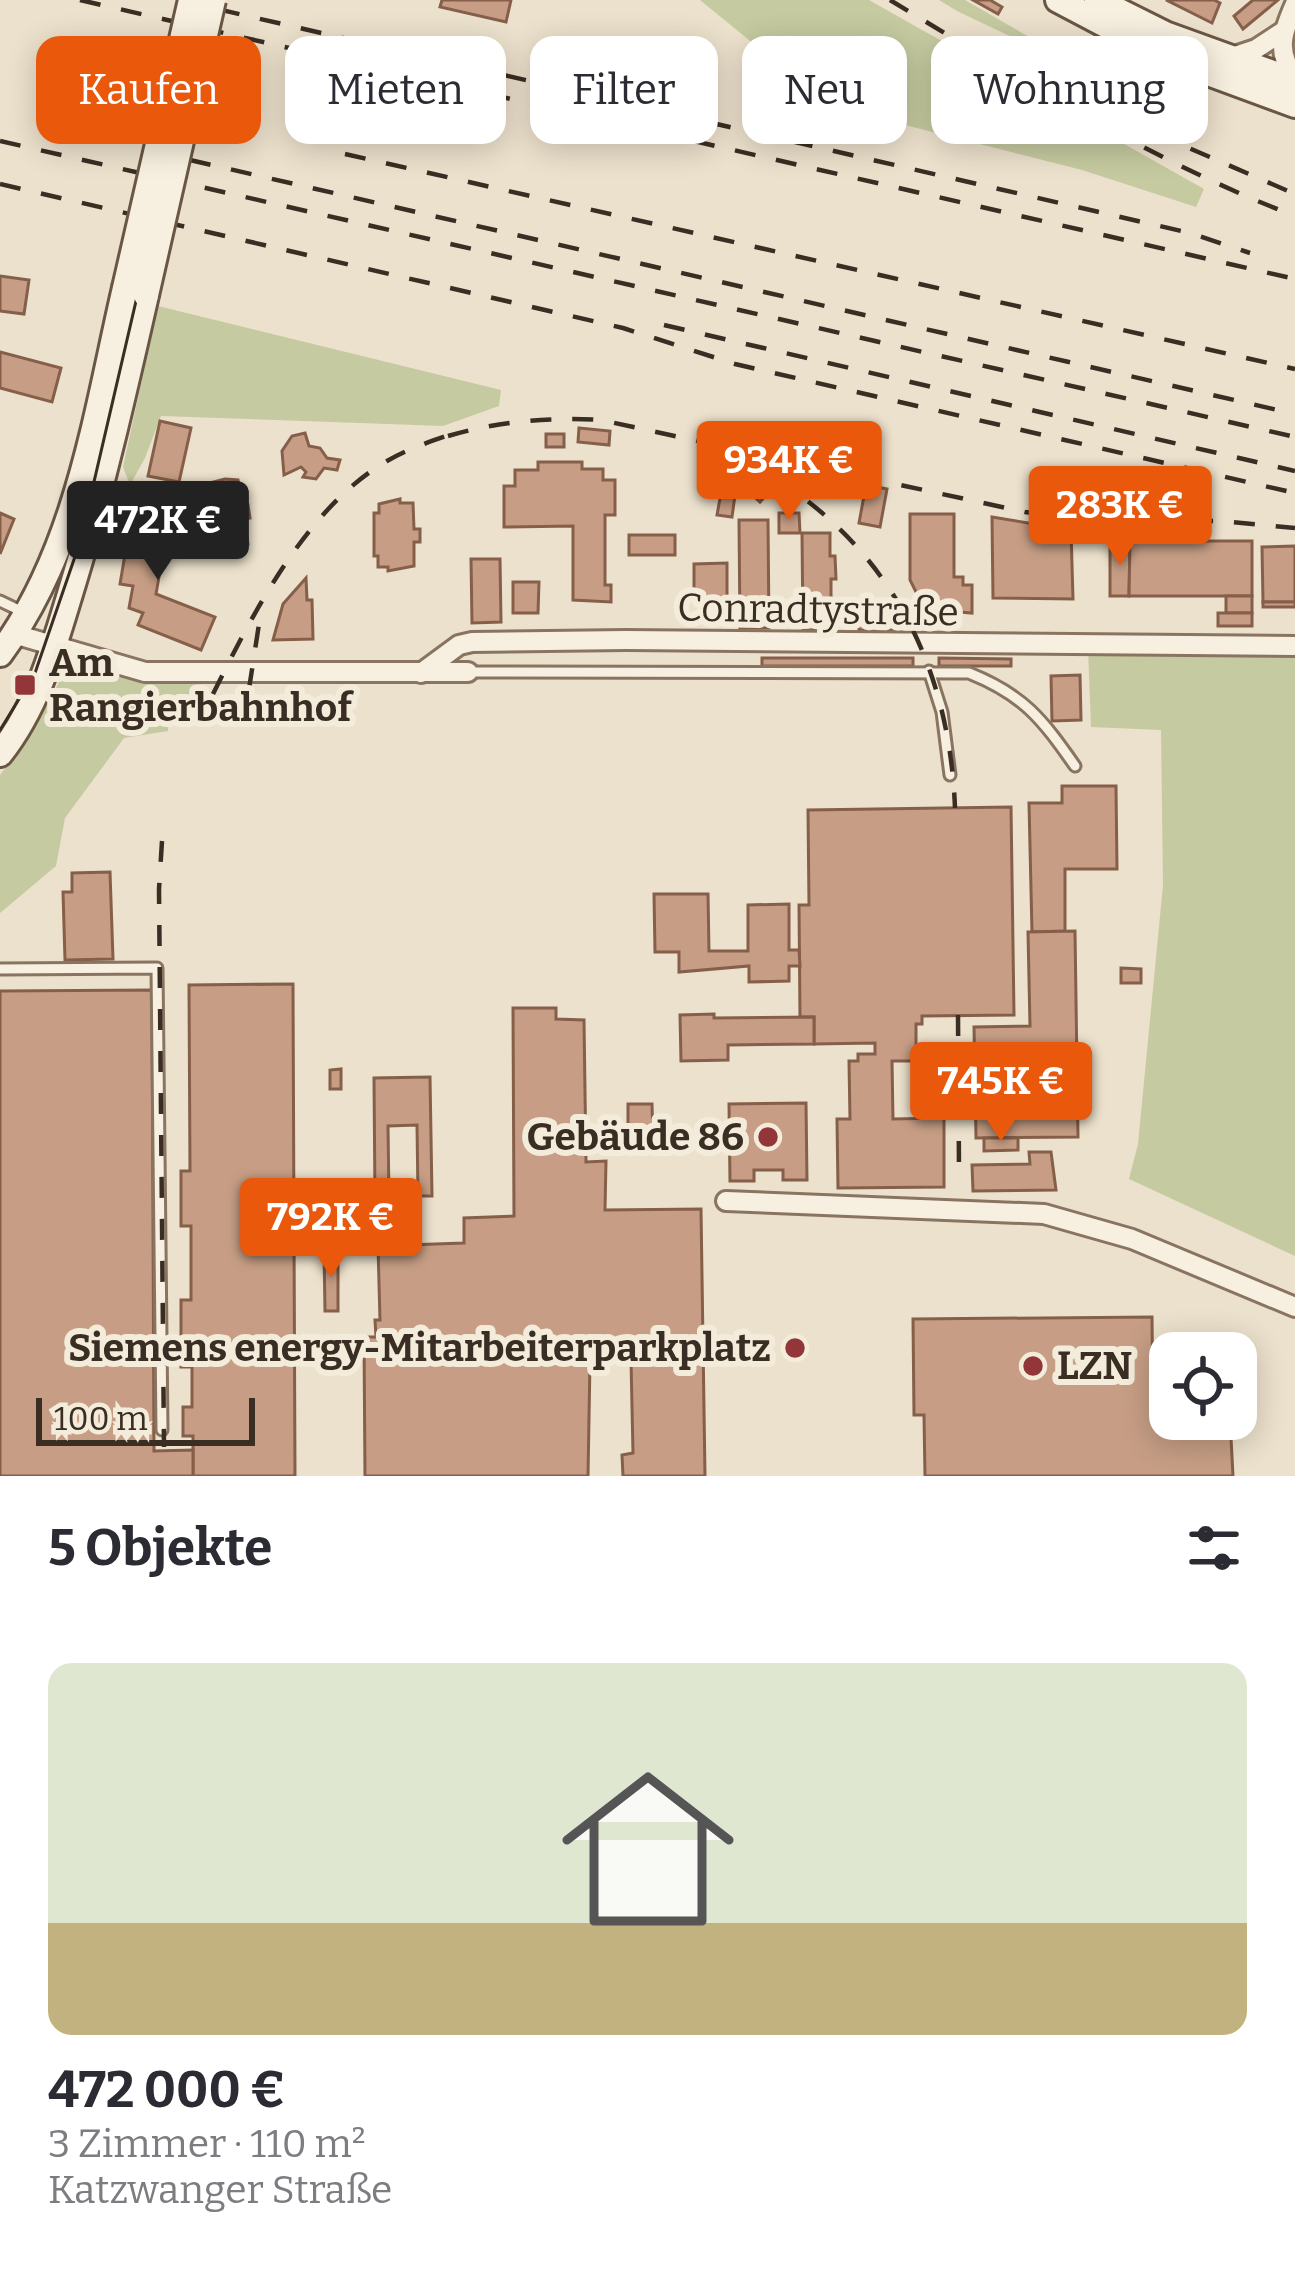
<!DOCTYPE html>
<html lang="de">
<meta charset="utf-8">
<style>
:root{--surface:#fff;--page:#f7f7f7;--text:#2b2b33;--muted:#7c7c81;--accent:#ea580c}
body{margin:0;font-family:Bitter,serif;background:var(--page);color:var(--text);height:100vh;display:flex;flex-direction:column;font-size:45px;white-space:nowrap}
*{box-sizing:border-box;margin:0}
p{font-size:39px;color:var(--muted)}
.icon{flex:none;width:66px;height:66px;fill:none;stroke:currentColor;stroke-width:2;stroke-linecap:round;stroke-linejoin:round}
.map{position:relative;height:1476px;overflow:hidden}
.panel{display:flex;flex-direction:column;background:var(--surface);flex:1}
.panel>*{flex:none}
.banner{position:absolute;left:36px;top:36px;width:1224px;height:108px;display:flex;gap:24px}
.controls{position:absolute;left:1149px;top:1332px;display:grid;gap:24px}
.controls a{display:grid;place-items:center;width:108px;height:108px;border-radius:24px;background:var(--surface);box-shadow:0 6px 30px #0003;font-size:60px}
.scale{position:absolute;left:36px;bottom:30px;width:219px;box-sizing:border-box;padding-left:12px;border:6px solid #3a2d23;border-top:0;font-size:33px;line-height:42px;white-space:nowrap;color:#3a2d23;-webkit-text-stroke:9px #f4ecdb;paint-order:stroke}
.price{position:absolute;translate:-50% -102px;padding:0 27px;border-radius:12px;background:var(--accent);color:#fff;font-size:39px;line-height:78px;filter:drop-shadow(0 3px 6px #0008)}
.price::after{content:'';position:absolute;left:50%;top:72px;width:36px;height:27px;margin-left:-18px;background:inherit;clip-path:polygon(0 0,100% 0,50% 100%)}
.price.current{background:#222;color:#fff}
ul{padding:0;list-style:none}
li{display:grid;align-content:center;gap:24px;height:636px;padding:0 48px}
li span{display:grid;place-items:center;height:372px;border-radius:24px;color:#555}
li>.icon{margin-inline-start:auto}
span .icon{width:216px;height:216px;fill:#fffc;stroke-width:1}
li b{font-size:51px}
h2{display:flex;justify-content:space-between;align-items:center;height:144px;padding:0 48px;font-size:51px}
.pill{padding:0 42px;border-radius:24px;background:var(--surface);box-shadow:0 6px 30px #0003;font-size:42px;line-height:108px}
.pill.current{background:var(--accent);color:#fff}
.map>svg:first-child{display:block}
.green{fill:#c6caa0}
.building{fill:#c79e85;stroke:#855f49;stroke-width:3}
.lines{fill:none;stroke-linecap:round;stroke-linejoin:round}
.lane-casing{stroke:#887461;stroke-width:15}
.street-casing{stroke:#887461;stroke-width:24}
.secondary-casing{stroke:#6a5644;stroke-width:30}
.lane{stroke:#f7efdf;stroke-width:9}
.street{stroke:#f7efdf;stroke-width:18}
.secondary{stroke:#f7efdf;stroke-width:24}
.tram{stroke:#3a2d23;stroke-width:3}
.rail{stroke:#3a2d23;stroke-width:4.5;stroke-dasharray:21 21;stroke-linecap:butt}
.secondary-bridge-casing{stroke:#6a5644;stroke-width:30;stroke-linecap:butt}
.secondary-bridge{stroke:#f7efdf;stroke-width:24}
.poi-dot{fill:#923639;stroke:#f4ecdb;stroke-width:4.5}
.labels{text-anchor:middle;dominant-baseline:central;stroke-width:12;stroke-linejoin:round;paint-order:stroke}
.street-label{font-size:39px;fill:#3a2d23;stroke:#f4ecdb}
.poi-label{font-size:39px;font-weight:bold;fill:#3a2d23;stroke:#f4ecdb;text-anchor:start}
</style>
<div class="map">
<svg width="1295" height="1476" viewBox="0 0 1295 1476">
<rect width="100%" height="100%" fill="#ece1cc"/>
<g class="green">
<polygon points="700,0 869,0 1204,189 1196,207 1082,170 893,122 861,109 765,53"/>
<polygon points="939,0 965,0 1109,83 957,11"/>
<polygon points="158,306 501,390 499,406 443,426 161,416 145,458 130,485 123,467"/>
<polygon points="1088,649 1295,649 1295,1256 1129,1179 1138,1144 1163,885 1161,730 1091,727"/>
<polygon points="77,671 202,685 197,706 169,708 168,731 124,738 65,818 56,866 0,913 0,775 32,732 63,675"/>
</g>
<g class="building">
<polygon points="442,0 511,0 506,22 440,7"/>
<polygon points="973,0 990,0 1002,7 998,14"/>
<polygon points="1166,0 1214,0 1220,3 1212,23"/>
<polygon points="1253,0 1278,0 1243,29 1234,16"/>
<polygon points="1120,60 1134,67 1130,75 1137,79 1131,89 1111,79"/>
<polygon points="0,276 29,280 24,314 0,311"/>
<polygon points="0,352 61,368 52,402 0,388"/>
<polygon points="160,421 191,428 179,482 148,476"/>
<polygon points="579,428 610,431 609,445 578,442"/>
<polygon points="305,433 309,446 320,448 327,458 340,460 337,470 324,468 316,479 303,477 306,472 301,467 284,475 282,451 292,436"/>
<rect x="546" y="434" width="18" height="13"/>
<polygon points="538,462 582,462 582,469 603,469 603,480 615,480 615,515 605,515 605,585 611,585 611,602 573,600 573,526 504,527 504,486 515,486 515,470 538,470"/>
<polygon points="225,479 238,480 242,506 248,505 250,518 244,519 248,544 210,550 200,496 203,495 202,485"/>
<polygon points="754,480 768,493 760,502 746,489"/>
<polygon points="866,485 887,489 880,527 859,523"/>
<polygon points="721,493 735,495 732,517 717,515"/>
<polygon points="400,499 400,503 413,503 414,529 420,529 420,542 414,542 414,566 388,571 388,567 378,567 378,556 374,556 374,513 379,513 379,504"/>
<polygon points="133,507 170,514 156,594 215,617 201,650 138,625 143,613 129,608 133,586 120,584"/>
<polygon points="0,513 14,519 0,554"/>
<polygon points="779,513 799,513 800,533 779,533"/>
<polygon points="910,514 954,514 954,577 963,577 963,585 972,585 972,613 935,610 935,600 920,600 910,580"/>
<polygon points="992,517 1071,530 1073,599 993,598"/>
<polygon points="739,520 768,520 769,628 740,628"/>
<polygon points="802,533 830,533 830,556 835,556 836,579 831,579 831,630 803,630"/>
<rect x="629" y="535" width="46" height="20"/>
<polygon points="1110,541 1130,541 1129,596 1110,596"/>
<polygon points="1130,541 1252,541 1252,596 1129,596"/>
<polygon points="1295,546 1295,602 1263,602 1262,547"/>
<polygon points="471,559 500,559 501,622 472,623"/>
<polygon points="727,563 727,598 694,599 694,564"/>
<polygon points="306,578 307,600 312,600 313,639 273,640 283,604"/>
<polygon points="513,582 539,582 538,613 513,613"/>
<rect x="1226" y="596" width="26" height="17"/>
<rect x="1263" y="602" width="32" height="5"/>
<polygon points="900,613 900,630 859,630 858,614"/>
<rect x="1218" y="613" width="34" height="13"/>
<rect x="762" y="658" width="151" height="8"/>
<polygon points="939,658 1011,659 1011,666 939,666"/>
<polygon points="1080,675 1081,720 1052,721 1051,676"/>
<polygon points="1062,786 1116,786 1117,869 1065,869 1065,931 1032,932 1029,803 1062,803"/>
<polygon points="1011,807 1014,1015 922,1016 922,1024 916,1024 916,1061 892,1061 893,1119 944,1118 944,1187 838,1188 837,1119 850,1119 849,1061 858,1061 858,1054 875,1054 875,1043 814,1044 814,1017 800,1017 799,905 809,905 808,810"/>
<polygon points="110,872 113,959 65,960 63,892 72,892 72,873"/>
<polygon points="654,894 708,894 709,951 748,951 748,905 789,904 789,950 799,950 800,966 789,966 789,981 749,982 749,966 679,972 679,952 655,952"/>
<polygon points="1075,931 1078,1137 976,1138 974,1027 1030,1026 1028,932"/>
<polygon points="1121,968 1141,969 1141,983 1121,983"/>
<polygon points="293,984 295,1476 193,1476 193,1436 183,1436 183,1407 192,1407 192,1367 181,1367 181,1300 191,1300 191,1226 181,1226 181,1171 190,1171 189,985"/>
<polygon points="152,990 154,1451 193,1450 193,1476 0,1476 0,991"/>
<polygon points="513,1008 556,1008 556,1019 584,1020 586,1162 606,1161 605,1210 701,1209 705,1476 623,1476 622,1455 633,1453 631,1360 590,1361 588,1476 365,1476 364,1337 376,1337 375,1320 380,1320 378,1246 464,1243 464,1218 514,1216"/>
<polygon points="714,1014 714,1018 814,1017 814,1044 728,1045 728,1060 681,1061 680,1015"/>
<polygon points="341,1069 341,1089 330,1089 330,1070"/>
<polygon points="430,1077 432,1196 418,1196 417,1125 388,1126 389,1199 375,1199 374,1078"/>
<polygon points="806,1103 807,1180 783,1180 783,1170 754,1170 754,1181 730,1181 729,1104"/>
<polygon points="628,1104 652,1104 653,1139 628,1139"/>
<polygon points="984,1138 1018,1138 1018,1150 984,1151"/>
<polygon points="1029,1152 1051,1152 1056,1190 973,1191 972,1165 1030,1164"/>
<polygon points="338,1249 338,1311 325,1311 324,1250"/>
<polygon points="1152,1317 1153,1413 1170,1413 1170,1419 1230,1419 1233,1476 925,1476 924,1415 914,1415 913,1319"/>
</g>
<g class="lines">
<defs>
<g id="lane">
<polyline points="0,601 23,612"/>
<polyline points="929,671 942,712 950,775"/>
<path d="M468,672L969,673C1024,695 1042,719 1075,766"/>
<polyline points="0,969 157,968 162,1430"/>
</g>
<g id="street">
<path d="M1295,4C1283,31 1275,52 1295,77"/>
<polyline points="1229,58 1256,49 1282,32"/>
<polyline points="14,634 145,672 468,672"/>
<polyline points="421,673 459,645 472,642 626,640 1295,646"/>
<polyline points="726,1201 1044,1214 1132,1239 1295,1307"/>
</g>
<g id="secondary">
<polyline points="1058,0 1170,59 1295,105"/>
<polyline points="1097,0 1165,34 1295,81"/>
<path d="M0,654C78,549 96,413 125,288"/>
<path d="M0,754C39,705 55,643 73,584C102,489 124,392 146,295"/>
</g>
</defs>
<use href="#lane" class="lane-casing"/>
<use href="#street" class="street-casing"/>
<use href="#secondary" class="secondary-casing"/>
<use href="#lane" class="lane"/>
<use href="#street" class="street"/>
<use href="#secondary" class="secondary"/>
<polyline class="tram" points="0,730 35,673 80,542 206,0"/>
<g class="rail">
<polyline points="80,0 1295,279"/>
<polyline points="178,0 1190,233 1250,253"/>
<path d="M890,0C1021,79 1151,161 1295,216"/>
<polyline points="1152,132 1295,194"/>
<polyline points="0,141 1295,437"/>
<polyline points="345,154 1295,369"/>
<polyline points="190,160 1295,414"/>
<polyline points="0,184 623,328 735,364 1295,493"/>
<polyline points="664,325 1295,471"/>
<path d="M448,436C500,421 547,417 601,420L1025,512L1099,521H1220L1295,528"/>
<path d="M737,457C879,528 949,653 955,808"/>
<polyline points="249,689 259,624"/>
<path d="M213,694C253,613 307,507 387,461C411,447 438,439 464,430"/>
<polyline points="162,841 159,889 164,1447"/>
<polyline points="958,1015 959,1171"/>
</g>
<defs>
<g id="secondary-bridge">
<polyline points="125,288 191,0"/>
<polyline points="146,295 213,0"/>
</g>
</defs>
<use href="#secondary-bridge" class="secondary-bridge-casing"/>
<use href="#secondary-bridge" class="secondary-bridge"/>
</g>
<g class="poi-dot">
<rect x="13" y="673" width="24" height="24" rx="6"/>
<circle cx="768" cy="1137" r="12"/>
<circle cx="795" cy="1348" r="12"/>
<circle cx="1033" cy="1366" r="12"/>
</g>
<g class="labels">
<g class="street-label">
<text transform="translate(818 610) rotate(1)">Conradtystraße</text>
</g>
<g class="poi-label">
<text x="49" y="663">Am<tspan x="49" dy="45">Rangierbahnhof</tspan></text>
<text x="744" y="1137" text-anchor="end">Gebäude 86</text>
<text x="771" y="1348" text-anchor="end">Siemens energy-Mitarbeiterparkplatz</text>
<text x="1057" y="1366">LZN</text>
</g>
</g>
</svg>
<div class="controls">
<a><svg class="icon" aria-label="locate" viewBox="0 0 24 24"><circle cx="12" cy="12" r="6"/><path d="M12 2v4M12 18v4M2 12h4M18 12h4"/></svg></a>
</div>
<div class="scale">100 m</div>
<b class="price" style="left:789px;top:523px">934K €</b>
<b class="price" style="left:1120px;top:568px">283K €</b>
<b class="price current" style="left:158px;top:583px">472K €</b>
<b class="price" style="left:1001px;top:1144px">745K €</b>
<b class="price" style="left:331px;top:1280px">792K €</b>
<div class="banner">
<a class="pill current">Kaufen</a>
<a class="pill">Mieten</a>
<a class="pill">Filter</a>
<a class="pill">Neu</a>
<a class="pill">Wohnung</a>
</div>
</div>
<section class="panel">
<h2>5 Objekte<svg class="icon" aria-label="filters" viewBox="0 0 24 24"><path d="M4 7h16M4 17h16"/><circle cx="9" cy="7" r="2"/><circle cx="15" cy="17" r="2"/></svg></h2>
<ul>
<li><span style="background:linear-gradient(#dfe7d0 70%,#c2b280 0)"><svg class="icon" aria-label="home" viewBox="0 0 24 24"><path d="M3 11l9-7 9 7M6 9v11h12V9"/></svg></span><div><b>472 000 €</b><p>3 Zimmer · 110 m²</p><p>Katzwanger Straße</p></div></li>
</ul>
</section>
